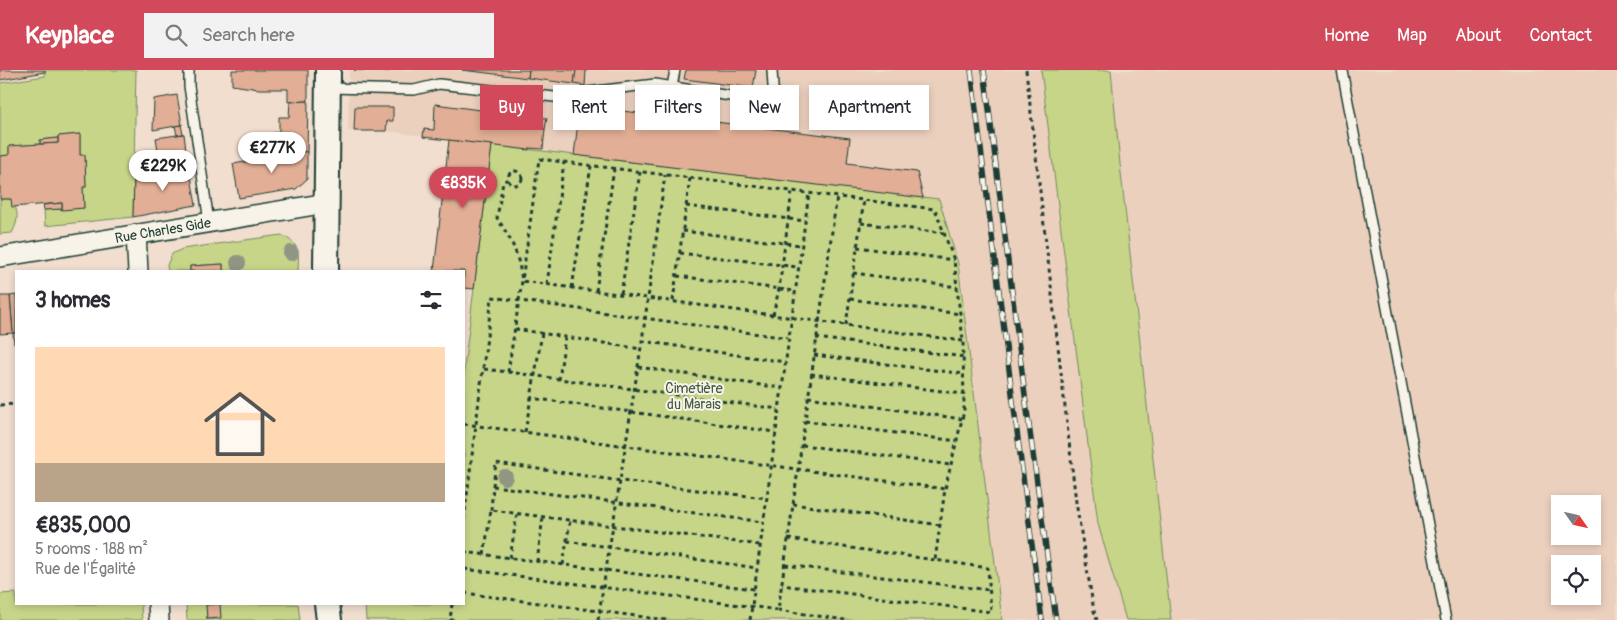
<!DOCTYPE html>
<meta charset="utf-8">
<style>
:root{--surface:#fff;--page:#f2f2f3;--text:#2b2b33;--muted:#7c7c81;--line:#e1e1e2;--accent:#d1495b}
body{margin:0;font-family:Pangolin,sans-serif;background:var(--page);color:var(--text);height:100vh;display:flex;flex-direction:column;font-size:19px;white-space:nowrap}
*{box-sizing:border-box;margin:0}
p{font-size:16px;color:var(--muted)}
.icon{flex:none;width:28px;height:28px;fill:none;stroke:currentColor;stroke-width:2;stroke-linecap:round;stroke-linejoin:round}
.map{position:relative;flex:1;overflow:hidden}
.panel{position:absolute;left:15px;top:200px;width:450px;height:335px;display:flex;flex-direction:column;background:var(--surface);border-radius:0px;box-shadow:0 2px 8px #0003}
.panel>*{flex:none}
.banner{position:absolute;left:480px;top:15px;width:475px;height:45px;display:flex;gap:10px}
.needle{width:32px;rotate:124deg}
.fabs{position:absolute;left:1551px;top:425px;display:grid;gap:10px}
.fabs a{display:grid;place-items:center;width:50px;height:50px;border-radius:0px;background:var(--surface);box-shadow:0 2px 8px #0003;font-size:25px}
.price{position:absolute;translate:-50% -42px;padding:0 11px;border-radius:18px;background:#fff;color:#222;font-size:16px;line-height:32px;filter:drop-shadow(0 1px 2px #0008)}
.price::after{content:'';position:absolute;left:50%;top:30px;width:15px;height:11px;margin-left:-8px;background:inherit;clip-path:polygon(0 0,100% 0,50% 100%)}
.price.current{background:var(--accent);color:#fff}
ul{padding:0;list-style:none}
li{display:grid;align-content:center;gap:10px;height:265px;padding:0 20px}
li+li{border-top:1px solid var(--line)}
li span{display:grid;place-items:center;height:155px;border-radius:0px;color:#555}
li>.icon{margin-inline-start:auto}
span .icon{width:90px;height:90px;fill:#fffc;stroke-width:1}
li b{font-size:21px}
h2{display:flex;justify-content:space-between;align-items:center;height:60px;padding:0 20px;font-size:21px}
.chip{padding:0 18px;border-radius:0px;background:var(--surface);box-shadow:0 2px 8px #0003;font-size:18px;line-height:45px}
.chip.current{background:var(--accent);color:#fff}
header{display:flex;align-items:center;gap:30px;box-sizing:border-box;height:70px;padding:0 25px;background:var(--accent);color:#fff}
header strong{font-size:24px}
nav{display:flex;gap:28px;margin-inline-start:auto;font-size:18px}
.search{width:350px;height:45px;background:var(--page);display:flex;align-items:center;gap:12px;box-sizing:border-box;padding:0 18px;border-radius:0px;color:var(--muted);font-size:19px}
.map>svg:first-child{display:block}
.built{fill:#ecd0be;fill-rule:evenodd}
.green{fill:#c7d589;stroke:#73895e}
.building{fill:#e2ae95;stroke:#1f3d34}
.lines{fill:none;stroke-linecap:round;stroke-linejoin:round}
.service-casing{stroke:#1f3d34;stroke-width:12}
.minor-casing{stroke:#1f3d34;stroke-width:22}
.tertiary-casing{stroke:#1f3d34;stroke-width:28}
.path{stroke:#1f3d34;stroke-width:3;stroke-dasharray:4 4;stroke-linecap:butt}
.service{stroke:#f7f3e8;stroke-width:9}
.minor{stroke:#f7f3e8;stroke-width:19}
.tertiary{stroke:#f7f3e8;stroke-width:24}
.rail-casing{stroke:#1f3d34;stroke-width:5.5}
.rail{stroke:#f7f3e8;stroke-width:4;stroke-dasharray:11;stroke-linecap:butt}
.tree{fill:#909683}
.labels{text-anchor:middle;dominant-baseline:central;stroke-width:4;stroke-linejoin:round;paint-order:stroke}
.street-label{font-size:14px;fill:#1f3d34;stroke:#f7f3e8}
.park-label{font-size:14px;fill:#415b45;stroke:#f7f3e8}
</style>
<header>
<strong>Keyplace</strong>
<div class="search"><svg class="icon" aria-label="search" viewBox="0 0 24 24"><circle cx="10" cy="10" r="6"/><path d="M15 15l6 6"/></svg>Search here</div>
<nav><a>Home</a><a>Map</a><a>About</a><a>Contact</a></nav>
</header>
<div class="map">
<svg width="1617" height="550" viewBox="0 0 1617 550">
<rect width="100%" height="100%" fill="#f1decf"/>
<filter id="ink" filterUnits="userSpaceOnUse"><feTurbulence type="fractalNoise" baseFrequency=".02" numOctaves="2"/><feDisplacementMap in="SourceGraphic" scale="10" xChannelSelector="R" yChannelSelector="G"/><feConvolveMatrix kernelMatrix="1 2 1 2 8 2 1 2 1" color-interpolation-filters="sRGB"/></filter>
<g filter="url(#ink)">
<path class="built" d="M349,0H1617V550H1002L959,193L939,129L492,75L386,61H348ZM1560,434H1592V466H1560ZM1560,494H1592V526H1560Z"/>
<g class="green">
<polygon points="45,0 136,0 133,147 45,156 44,140 84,138 83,117 86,117 85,86 80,85 80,64 59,66 58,68 40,70 40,74 9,76 9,85 0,86 0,13 45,6"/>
<polygon points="1041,0 1111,0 1120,94 1171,550 1126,550 1098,454"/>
<polygon points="492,75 939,129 958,193 1002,550 366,550 365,534 464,534 464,298"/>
<path d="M0,129H11C19,141 19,150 12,163L0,164Z"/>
<path d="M281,165C300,173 299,183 298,201H223V194L190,196V201H168L167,195L172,184L182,179Z"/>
<polygon points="16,523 16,534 141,534 142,550 0,550 0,524"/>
<polygon points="186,534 298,534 300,550 187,550"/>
</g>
<g class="building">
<polygon points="0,0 45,0 45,2 0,10"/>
<polygon points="232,0 308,0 308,31 288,32 288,19 259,19 232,15"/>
<polygon points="354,0 390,0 390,1"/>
<polygon points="462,0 529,0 528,8"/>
<polygon points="529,0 576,0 574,14 528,8"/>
<polygon points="576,0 586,0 585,16 574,14"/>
<polygon points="686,0 756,0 753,18 684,9"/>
<polygon points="177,25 182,55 153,60 154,29"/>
<polygon points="308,31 307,82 277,80 276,87 266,89 262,66 279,62 279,47 289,47 290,32"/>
<polygon points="435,34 533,47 532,57 545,59 543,79 529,78 529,80 423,67 424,59 434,60"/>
<polygon points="580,36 850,68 847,93 917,102 923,128 574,85"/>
<polygon points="355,37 393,37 393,51 387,51 386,61 354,61"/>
<polygon points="533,47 547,48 545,59 532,57"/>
<polygon points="181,55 183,64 177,65 175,56"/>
<polygon points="80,64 80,85 85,85 86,117 83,117 84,138 62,140 62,133 12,137 11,129 0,129 0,86 9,85 9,76 58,73 58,66"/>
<polygon points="184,64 188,97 182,98 181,91 160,92 156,68"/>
<polygon points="58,68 58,73 40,74 40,70"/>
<polygon points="449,70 492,75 474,219 464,218 464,201 434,201"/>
<polygon points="277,80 307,82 307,109 296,119 239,128 233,94 276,87"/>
<polygon points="189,96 196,135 133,147 134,107"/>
<polygon points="62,133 62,139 44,140 43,135"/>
<polygon points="223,194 223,201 190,201 190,196"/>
<polygon points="16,225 16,263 13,263 10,226"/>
<polygon points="0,226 10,226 13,263 0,264"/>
<polygon points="13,263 16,263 16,274 14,274"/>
<polygon points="220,534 221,548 207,549 206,535"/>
</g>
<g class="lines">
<defs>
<g id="service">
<polyline points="189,0 189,16 209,152"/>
<polyline points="1342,0 1446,550"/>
<polyline points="672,17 675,0"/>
<polyline points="328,18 414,20 439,14 563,28 587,22 655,14 774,33 772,0"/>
</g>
<g id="minor">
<polyline points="136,164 138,201"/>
<path id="s1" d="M0,187L327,133"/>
<polyline points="158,534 159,550"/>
</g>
<g id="tertiary">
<polyline points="326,201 328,0"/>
<polyline points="327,534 329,550"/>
</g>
</defs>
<use href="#service" class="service-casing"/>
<use href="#minor" class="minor-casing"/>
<use href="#tertiary" class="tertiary-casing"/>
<g class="path">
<polyline points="1026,0 1076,432 1094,541 1097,550"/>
<circle cx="515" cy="108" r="7"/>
<path d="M508,109L503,112L497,148C513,172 518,183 522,211L963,271"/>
<polyline points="686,136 805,151"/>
<polyline points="861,153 944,163"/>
<polyline points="683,161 801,175"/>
<polyline points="857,177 954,190"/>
<polyline points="680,183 798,197"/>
<polyline points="853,203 957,217"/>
<polyline points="677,206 795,221"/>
<polyline points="547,214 564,92"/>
<polyline points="572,218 591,96"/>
<polyline points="596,221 614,99"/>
<polyline points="621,224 640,102"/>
<polyline points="850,229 960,244"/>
<polyline points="673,231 690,108"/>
<polyline points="773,245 779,219 792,121"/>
<polyline points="846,255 864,130"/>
<polyline points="515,259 641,279"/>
<polyline points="542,263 531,328 775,362"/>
<polyline points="816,268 964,287"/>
<polyline points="642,271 785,292"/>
<polyline points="814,285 964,304"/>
<polyline points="638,297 781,318"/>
<polyline points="484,299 508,302 522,211 539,89 935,139 954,190 963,271 964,341 945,419 935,490 988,498 991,542 782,515"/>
<polyline points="508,302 778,339"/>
<polyline points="811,304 964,324"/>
<polyline points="559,310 565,267"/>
<polyline points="808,327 962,349"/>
<polyline points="0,335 16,334"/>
<polyline points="805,351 957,371"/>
<polyline points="464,354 945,419"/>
<polyline points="525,362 531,328"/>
<polyline points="802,375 951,395"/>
<polyline points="493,416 496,393 621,411 766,428"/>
<polyline points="793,434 940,455"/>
<polyline points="491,440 493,416 763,452"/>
<polyline points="464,449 492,227 788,268"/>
<polyline points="788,469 935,490"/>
<polyline points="567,471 757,498"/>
<polyline points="464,482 754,519"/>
<polyline points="484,485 491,440 760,475"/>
<polyline points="510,488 517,444"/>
<polyline points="537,492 543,447"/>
<polyline points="563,495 570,451"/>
<polyline points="785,495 989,520"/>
<polyline points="464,499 778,540 837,126"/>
<polyline points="464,523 666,550"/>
<polyline points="452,534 450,550 454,550"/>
<polyline points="778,540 845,550"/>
<polyline points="598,550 642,271 665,105"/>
<polyline points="750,550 809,123"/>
</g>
<use href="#service" class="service"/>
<use href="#minor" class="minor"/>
<use href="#tertiary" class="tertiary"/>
<defs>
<g id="rail">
<polyline points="971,0 1013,331 1042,550"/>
<polyline points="984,0 1026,333 1056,550"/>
</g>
</defs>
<use href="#rail" class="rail-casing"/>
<use href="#rail" class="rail"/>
</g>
<g class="tree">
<circle cx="291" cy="183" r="8"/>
<circle cx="238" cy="193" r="8"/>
<circle cx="505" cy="407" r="8"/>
</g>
</g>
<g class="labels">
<g class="street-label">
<text stroke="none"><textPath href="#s1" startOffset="165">Rue Charles Gide</textPath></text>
</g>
<g class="park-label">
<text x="694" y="318">Cimetière<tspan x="694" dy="16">du Marais</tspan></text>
</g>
</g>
</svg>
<div class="fabs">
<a><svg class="needle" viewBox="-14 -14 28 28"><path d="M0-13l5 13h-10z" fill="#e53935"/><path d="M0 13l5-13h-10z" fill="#7c7c81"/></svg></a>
<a><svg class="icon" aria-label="locate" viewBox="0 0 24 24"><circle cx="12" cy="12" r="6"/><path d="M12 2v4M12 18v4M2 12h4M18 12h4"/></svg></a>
</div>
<b class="price" style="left:272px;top:104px">€277K</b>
<b class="price" style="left:163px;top:122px">€229K</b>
<b class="price current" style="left:463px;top:139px">€835K</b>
<div class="banner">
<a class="chip current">Buy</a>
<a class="chip">Rent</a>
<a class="chip">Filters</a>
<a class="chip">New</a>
<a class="chip">Apartment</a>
</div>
<section class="panel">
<h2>3 homes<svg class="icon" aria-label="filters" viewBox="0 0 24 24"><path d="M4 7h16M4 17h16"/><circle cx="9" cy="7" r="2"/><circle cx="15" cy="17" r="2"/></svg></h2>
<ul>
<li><span style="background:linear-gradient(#ffd9b3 75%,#b9a48a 0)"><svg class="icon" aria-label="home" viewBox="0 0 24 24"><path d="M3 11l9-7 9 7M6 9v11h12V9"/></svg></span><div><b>€835,000</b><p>5 rooms · 188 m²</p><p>Rue de l'Égalité</p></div></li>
</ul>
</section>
</div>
